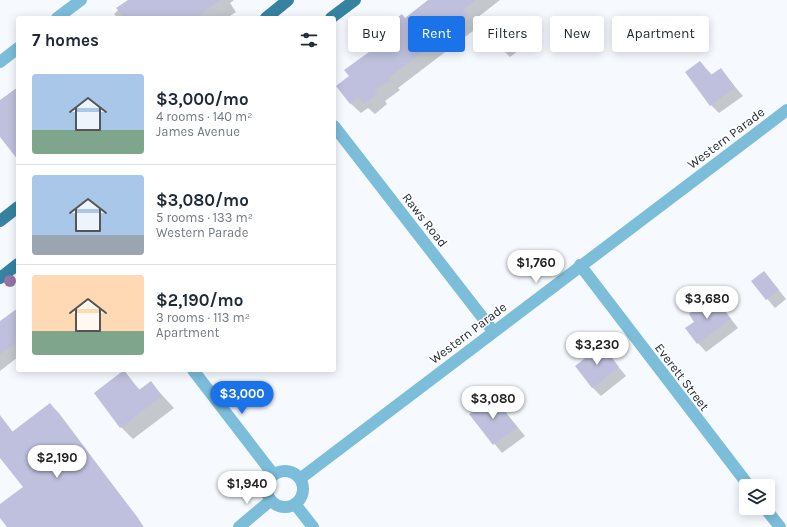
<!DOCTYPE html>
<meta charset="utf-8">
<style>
:root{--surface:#fff;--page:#f6f6f7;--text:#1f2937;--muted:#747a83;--line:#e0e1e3;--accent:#1a73e8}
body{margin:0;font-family:Karla,sans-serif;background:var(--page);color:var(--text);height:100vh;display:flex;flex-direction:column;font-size:15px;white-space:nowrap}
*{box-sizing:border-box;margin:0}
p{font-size:13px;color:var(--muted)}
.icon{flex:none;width:22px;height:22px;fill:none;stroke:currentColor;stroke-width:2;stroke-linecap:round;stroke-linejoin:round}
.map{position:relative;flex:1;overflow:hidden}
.side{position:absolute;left:16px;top:16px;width:320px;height:356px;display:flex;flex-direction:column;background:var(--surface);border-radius:4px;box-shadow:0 2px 10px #0003}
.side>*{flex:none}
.top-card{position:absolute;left:348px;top:16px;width:379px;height:36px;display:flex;gap:8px}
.fabs{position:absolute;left:739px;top:479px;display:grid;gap:8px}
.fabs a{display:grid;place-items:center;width:36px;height:36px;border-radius:4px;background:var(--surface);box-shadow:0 2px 10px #0003;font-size:20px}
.price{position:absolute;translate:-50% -34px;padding:0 9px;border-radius:14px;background:#fff;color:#222;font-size:13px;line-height:26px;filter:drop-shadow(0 1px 2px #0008)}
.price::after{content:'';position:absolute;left:50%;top:24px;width:12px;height:9px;margin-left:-6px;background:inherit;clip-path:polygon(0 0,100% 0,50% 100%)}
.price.on{background:var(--accent);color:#fff}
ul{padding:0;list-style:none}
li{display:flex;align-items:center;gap:12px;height:100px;padding:0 16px}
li+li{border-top:1px solid var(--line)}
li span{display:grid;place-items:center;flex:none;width:112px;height:80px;border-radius:4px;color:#555}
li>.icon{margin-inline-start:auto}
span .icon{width:48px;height:48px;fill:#fffc;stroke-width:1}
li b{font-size:17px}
h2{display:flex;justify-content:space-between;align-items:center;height:48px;padding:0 16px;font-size:17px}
.tag{padding:0 14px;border-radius:4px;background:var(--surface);box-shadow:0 2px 10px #0003;font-size:14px;line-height:36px}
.tag.on{background:var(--accent);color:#fff}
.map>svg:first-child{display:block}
.shadow{fill:#0003}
.building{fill:#bfc0dd}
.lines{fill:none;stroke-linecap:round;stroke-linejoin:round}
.street{stroke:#7cbdd9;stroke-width:12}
.primary{stroke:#3583a1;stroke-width:12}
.tree{fill:#9574a8}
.labels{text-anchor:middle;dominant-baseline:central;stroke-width:3;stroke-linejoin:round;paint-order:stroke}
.street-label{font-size:13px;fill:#262d36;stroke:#fff}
</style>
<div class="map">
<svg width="787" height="527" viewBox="0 0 787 527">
<rect width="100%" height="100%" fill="#f6faff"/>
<g class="shadow">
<polygon points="129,0 234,0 230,3 236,12 227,18 113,18 116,16 114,14"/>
<polygon points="430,0 500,0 473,21 478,27 398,88 400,90 385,101 387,104 375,114 368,108 361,113 350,103 350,76 405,19"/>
<polygon points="499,21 522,48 510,57 502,49"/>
<polygon points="700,62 712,75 720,69 743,96 719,113 711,105"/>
<polygon points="764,272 786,299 775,308 752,281"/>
<polygon points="714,297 738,328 706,352 698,343"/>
<polygon points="18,310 18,357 0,371 0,324"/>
<polygon points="602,347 626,376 601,396 592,387"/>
<polygon points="124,372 140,390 150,382 174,408 133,439 121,427 95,393"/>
<polygon points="493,397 525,436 502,453 470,414"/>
<polygon points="50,404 59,413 144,527 9,527 0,516 0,506 24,487 0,456 0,415 13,432"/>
</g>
<g class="building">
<polygon points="128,0 220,0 195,18 125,18 116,8"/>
<polygon points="428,0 476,0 463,10 468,16 389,77 391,79 375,90 377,93 364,104 358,97 350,104 336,86 349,76 344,70 376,47 375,45 394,28 390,23 402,14 405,18"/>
<polygon points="499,20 514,40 501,50 486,30"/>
<polygon points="700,61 711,75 721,68 735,87 710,106 685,72"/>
<polygon points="18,87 18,160 0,137 0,100"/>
<polygon points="764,271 779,290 766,300 751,281"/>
<polygon points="714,296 731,319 697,344 685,328 694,322 689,314"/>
<polygon points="18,308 18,341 0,354 0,321"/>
<polygon points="602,345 619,367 592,388 575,366"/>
<polygon points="124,370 139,390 151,381 162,396 120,428 94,393"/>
<polygon points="493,396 517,427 493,445 469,414"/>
<polygon points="50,403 138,518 143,527 7,527 0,518 0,504 23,487 0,458 0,416 12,432"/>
</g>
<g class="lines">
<g class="street">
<polyline points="57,18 81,0"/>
<polyline points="0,62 18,48"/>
<polyline points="334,126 493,331"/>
<polyline points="580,265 749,486"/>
<polyline points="193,370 273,474"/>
<circle cx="285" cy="489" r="18"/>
<polyline points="301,478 787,110"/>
<polyline points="295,504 313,527"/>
<polyline points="765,508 780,527"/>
<polyline points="239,527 270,501"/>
</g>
<g class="primary">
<polyline points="266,18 288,0"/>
<polyline points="331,18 355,0"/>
<polyline points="0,221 18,207"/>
<polyline points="0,278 18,264"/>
</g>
</g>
<circle class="tree" cx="10" cy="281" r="6"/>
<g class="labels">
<g class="street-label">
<text transform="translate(726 138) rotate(-37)">Western Parade</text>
<text transform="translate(425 220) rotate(52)">Raws Road</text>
<text transform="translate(468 333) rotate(-37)">Western Parade</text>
<text transform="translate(682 377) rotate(53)">Everett Street</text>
</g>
</g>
</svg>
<div class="fabs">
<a><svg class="icon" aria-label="layers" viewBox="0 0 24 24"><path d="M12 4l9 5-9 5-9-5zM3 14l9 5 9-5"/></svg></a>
</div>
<b class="price" style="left:536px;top:284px">$1,760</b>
<b class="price" style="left:707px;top:320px">$3,680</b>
<b class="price" style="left:597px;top:366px">$3,230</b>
<b class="price on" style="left:242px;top:415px">$3,000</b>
<b class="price" style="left:493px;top:420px">$3,080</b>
<b class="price" style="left:57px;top:479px">$2,190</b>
<b class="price" style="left:247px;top:505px">$1,940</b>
<div class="top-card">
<a class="tag">Buy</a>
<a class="tag on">Rent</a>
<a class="tag">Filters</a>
<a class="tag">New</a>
<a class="tag">Apartment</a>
</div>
<section class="side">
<h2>7 homes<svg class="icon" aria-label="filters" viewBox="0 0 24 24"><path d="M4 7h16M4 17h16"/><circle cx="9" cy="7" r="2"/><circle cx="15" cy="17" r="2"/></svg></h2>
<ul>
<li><span style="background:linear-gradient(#a9c7e8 70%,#7fa58c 0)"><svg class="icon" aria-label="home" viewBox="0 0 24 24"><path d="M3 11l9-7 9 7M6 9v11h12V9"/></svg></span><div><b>$3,000/mo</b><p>4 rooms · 140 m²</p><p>James Avenue</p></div></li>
<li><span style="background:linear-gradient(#a9c7e8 75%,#9aa5b1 0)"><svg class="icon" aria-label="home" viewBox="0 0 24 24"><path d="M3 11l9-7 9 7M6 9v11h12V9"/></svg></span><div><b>$3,080/mo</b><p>5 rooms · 133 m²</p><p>Western Parade</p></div></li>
<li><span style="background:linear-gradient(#ffd9b3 70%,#7fa58c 0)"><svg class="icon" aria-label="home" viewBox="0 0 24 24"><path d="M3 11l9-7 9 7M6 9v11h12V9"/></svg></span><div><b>$2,190/mo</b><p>3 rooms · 113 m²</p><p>Apartment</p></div></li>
</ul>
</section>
</div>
